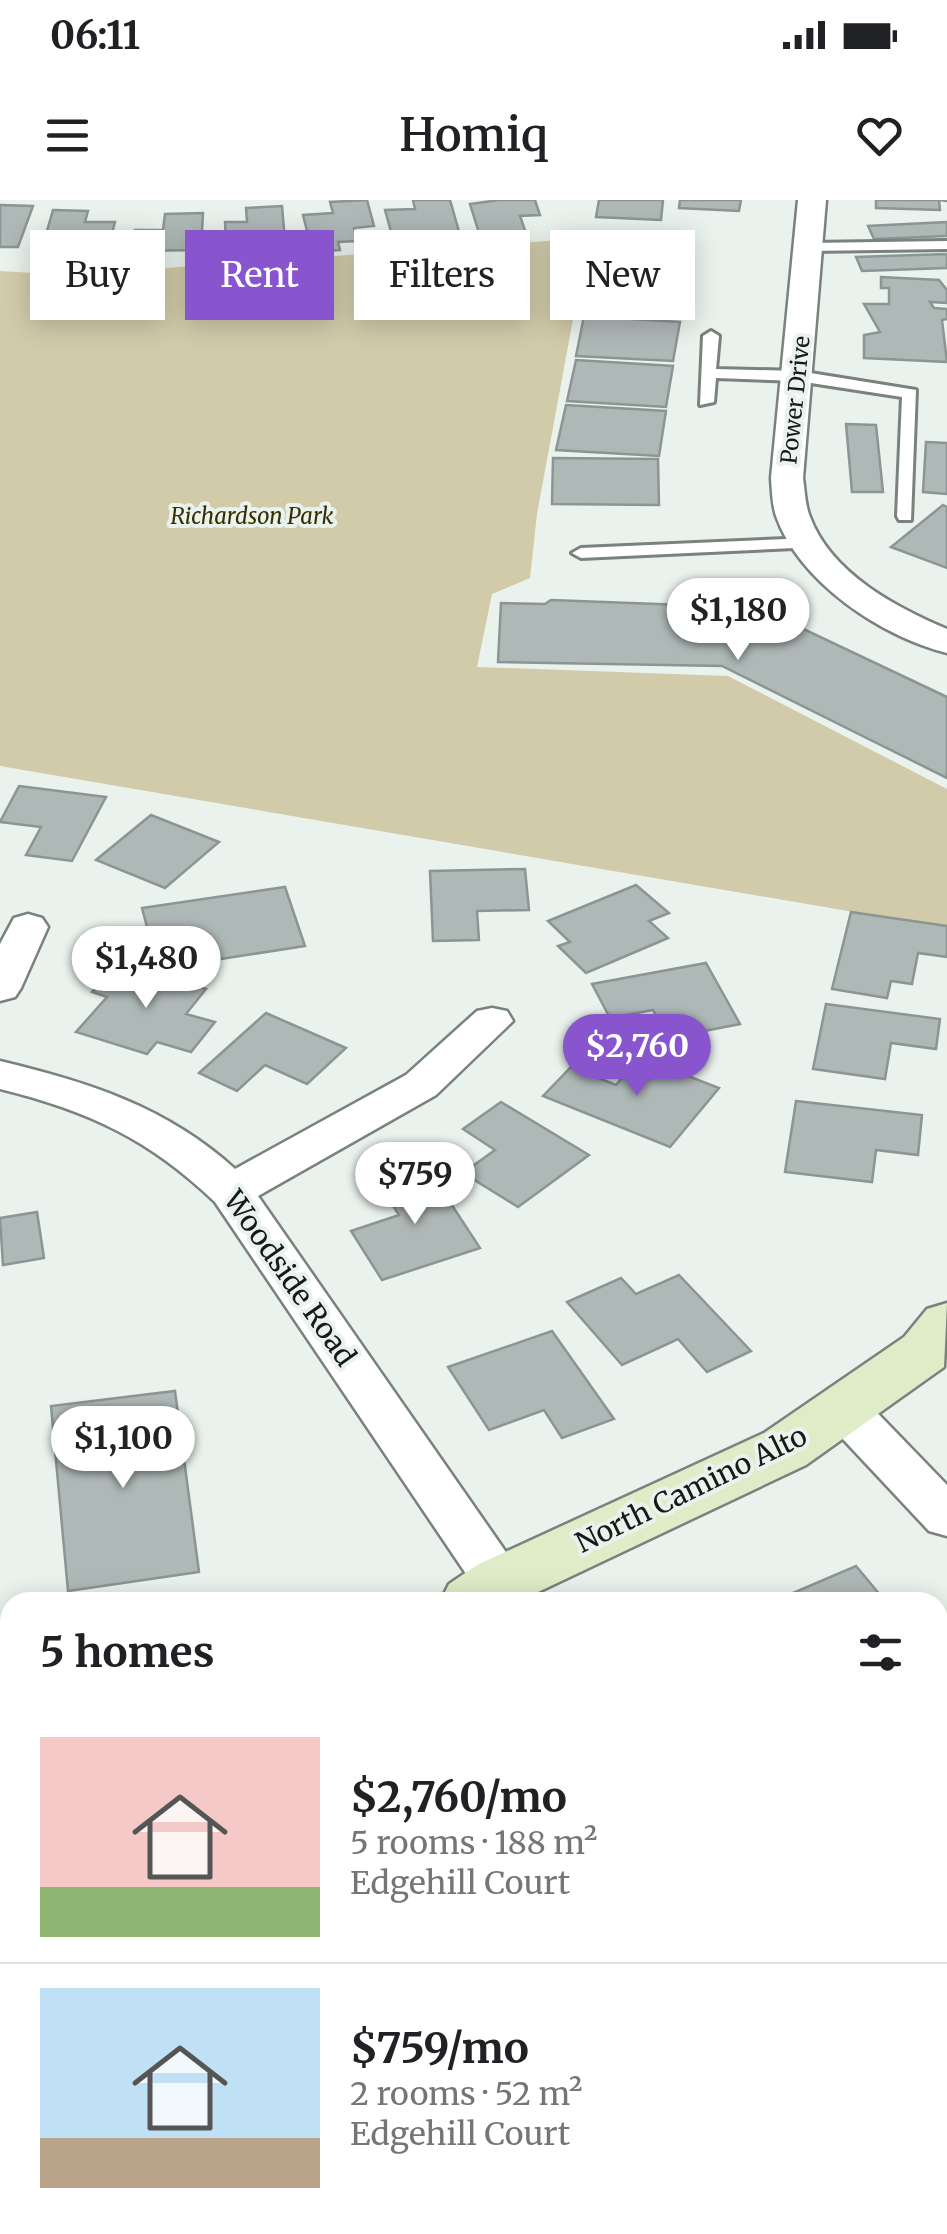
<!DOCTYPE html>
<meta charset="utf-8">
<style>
:root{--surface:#fff;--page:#f6f6f6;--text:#202124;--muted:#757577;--line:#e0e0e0;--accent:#8955ce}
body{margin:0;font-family:Merriweather,serif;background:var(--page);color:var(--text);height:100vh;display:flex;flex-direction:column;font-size:38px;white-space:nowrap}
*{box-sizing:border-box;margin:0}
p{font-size:32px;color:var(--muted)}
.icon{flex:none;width:55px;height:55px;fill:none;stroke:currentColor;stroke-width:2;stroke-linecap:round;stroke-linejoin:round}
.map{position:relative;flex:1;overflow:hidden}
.drawer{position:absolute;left:0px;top:1392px;width:948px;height:642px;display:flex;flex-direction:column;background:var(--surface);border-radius:30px 30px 0 0;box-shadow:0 5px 25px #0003}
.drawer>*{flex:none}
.hud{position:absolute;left:30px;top:30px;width:888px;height:90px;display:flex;gap:20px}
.price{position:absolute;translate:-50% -85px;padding:0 22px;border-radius:35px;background:#fff;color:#222;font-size:32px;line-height:65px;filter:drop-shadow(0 2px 5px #0008)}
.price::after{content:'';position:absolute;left:50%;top:60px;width:30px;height:22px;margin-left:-15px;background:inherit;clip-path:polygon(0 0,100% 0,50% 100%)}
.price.current{background:var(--accent);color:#fff}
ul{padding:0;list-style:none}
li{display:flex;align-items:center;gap:30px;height:250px;padding:0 40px}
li+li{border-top:2px solid var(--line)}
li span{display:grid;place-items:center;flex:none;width:280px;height:200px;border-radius:0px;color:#555}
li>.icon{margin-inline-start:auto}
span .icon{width:120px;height:120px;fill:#fffc;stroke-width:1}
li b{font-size:42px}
h2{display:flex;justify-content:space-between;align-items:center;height:120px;padding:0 40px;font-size:42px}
.chip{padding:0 35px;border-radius:0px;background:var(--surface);box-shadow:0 5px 25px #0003;font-size:35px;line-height:90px}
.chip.current{background:var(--accent);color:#fff}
.status{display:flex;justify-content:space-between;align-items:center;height:70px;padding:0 50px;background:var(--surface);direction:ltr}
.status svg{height:28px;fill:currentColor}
header{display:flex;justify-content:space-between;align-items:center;height:130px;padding:0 40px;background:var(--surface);font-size:45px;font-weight:600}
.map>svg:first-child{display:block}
.green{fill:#d1cbaa}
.building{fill:#aeb8b6;stroke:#8b9593;stroke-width:2.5}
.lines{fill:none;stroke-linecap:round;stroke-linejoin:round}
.lane-casing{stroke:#7a827d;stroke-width:6}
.street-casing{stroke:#7a827d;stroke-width:5}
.secondary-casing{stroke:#7a827d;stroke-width:5}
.lane{fill:#fff;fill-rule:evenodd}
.street{fill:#fff;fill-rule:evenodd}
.secondary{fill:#deecc8;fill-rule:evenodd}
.labels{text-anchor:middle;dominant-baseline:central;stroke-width:8;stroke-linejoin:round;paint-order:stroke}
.far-street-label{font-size:22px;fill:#161917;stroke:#e9f2ec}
.far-park-label{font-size:22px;font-style:italic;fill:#372f00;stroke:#e9f2ec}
.street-label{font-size:28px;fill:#161917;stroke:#e9f2ec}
</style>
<div class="status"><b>06:11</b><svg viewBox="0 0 49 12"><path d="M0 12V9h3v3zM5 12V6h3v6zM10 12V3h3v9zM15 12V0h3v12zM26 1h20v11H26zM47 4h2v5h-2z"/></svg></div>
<header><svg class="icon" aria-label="menu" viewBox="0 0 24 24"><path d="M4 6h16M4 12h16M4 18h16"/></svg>Homiq<svg class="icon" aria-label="heart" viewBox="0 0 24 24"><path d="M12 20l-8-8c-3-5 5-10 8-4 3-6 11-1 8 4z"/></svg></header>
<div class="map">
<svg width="947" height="2034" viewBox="0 0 947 2034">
<rect width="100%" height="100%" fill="#e9f2ec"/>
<polygon class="green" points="588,38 537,314 530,378 492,394 477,467 728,476 947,589 947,728 0,566 0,71 68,75"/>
<g class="building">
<polygon points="367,0 374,26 354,28 357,41 338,42 340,50 324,51 322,42 310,43 303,15 333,13 330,2"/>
<polygon points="413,0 450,0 462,42 395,46 385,10 415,9"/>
<polygon points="499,0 535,0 540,15 520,16 526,33 480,36 470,4"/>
<polygon points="599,0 663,0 661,20 596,17"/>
<polygon points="680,0 741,0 739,11 679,8"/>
<polygon points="876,0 947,0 947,1 939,0 940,10 876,8"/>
<polygon points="0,5 33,6 18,47 0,47"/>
<polygon points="282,6 285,41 226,43 225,22 247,22 246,8"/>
<polygon points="53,10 88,11 85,22 115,22 106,55 59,55 64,38 45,38"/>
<polygon points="203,13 201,50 134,51 135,30 163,30 165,14"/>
<polygon points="947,22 947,36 874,39 868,26"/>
<polygon points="657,37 691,38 687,75 590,70 595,40 656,43"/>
<polygon points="947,54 947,68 862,71 856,57"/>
<polygon points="592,74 686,79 680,117 585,113"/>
<polygon points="881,77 939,80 947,90 947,103 930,102 934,108 947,109 947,119 942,120 947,162 864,158 864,135 880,132 864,104 889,104 889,88 881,88"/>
<polygon points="584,116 680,122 673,161 576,156"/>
<polygon points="576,160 673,166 666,207 567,201"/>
<polygon points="566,205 666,211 659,256 556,250"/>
<polygon points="846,224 876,225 883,292 852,292"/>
<polygon points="926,242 947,243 947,294 923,292"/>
<polygon points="553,258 658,259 659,305 552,304"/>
<polygon points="943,305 947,307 947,368 891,347"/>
<polygon points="551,400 764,408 765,423 793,424 947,497 947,578 722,466 498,462 501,403 545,404"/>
<polygon points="19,586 106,597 72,661 26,655 41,627 0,622"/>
<polygon points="151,615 219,642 165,688 96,660"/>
<polygon points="525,669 529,710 477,711 479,740 433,741 430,671"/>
<polygon points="636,685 669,713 649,721 668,738 586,773 558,746 570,742 548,721"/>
<polygon points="285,687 305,746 195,763 187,732 150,738 142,708"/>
<polygon points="851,712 947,726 947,757 918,753 912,784 891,781 887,798 832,789"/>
<polygon points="119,762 206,789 186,814 215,822 191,852 157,842 147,854 76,832 107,797 92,792"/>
<polygon points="706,763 740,824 668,838 653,810 610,818 592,784"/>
<polygon points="826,804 940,819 936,849 891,843 885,879 813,869"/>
<polygon points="266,813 346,848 307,884 265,865 237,891 199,873"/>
<polygon points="639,857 719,888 670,947 543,896 571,867 616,885"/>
<polygon points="796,901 922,915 918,955 876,950 872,982 785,972"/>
<polygon points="501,902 589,955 518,1007 463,973 495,950 463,929"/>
<polygon points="427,967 480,1048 382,1080 351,1031 399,1015 378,982"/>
<polygon points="37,1012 44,1058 3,1065 0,1018"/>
<polygon points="679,1075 751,1151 707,1172 678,1139 622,1165 567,1102 621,1078 636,1094"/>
<polygon points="552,1131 614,1219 562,1238 544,1210 489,1230 448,1167"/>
<polygon points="175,1191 199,1372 68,1391 51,1206"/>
<polygon points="856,1366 886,1402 772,1402"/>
<rect x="938" y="1728" width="9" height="107"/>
</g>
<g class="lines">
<defs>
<g id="lane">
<polygon points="947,41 947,49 810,51 803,47 810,43"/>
<polygon points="711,131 719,136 716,169 798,171 916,190 911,320 899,320 897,316 902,197 798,181 716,178 714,202 700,205 703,136"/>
<polygon points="810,338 816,339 816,347 581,358 572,353 581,348"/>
<polygon points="0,1433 10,1436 10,1457 0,1454"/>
</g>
<g id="street">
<path d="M798,0H826L803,278C805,291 805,305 810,317C831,373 895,407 947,429V453C881,436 800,383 776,316C772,304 772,291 771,278Z"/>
<polygon points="28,714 42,718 48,727 21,788 15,797 0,801 0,744 14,718"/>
<path d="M492,808L507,811L513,821L436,895L258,996L517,1368L524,1382L517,1396L499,1402L481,1396L215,1002C149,939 89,911 0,889V861C88,882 167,907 235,969L406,875L477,811Z"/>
<polygon points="843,1190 860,1195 947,1285 947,1336 929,1331 826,1221 819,1208 826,1195"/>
<polygon points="947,1553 947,1601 938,1604 938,1557"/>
<polygon points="0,1620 10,1620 10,1668 0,1666"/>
</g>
<g id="secondary">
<polygon points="947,1103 944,1167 806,1265 517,1402 440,1402 449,1384 477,1365 764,1233 904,1137 927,1109"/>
<rect x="80" y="2025" width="76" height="9"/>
</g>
</defs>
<use href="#lane" class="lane-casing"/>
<use href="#street" class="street-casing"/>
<use href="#secondary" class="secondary-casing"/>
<use href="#lane" class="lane"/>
<use href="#street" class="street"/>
<use href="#secondary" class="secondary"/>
</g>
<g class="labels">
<g class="far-street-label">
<text transform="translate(795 200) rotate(-84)">Power Drive</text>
</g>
<g class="far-park-label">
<text x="252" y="316">Richardson Park</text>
</g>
<g class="street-label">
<text transform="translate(290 1078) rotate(55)">Woodside Road</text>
<text transform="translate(691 1289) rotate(-26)">North Camino Alto</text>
</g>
</g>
</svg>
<b class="price" style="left:738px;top:463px">$1,180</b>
<b class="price" style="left:146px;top:811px">$1,480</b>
<b class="price current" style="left:637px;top:899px">$2,760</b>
<b class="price" style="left:415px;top:1027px">$759</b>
<b class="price" style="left:123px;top:1291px">$1,100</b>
<div class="hud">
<a class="chip">Buy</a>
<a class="chip current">Rent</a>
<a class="chip">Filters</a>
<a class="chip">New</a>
</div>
<section class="drawer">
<h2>5 homes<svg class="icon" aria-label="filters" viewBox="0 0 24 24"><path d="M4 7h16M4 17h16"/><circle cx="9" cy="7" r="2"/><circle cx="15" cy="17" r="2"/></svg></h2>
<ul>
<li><span style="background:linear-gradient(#f6c9c9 75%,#8fb573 0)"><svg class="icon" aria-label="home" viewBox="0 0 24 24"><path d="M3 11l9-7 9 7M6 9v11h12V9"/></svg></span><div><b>$2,760/mo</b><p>5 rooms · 188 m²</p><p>Edgehill Court</p></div></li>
<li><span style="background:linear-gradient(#bfe0f5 75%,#b9a48a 0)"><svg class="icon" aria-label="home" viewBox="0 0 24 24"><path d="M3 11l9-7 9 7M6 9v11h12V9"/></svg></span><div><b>$759/mo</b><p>2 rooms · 52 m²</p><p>Edgehill Court</p></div></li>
</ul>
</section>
</div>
